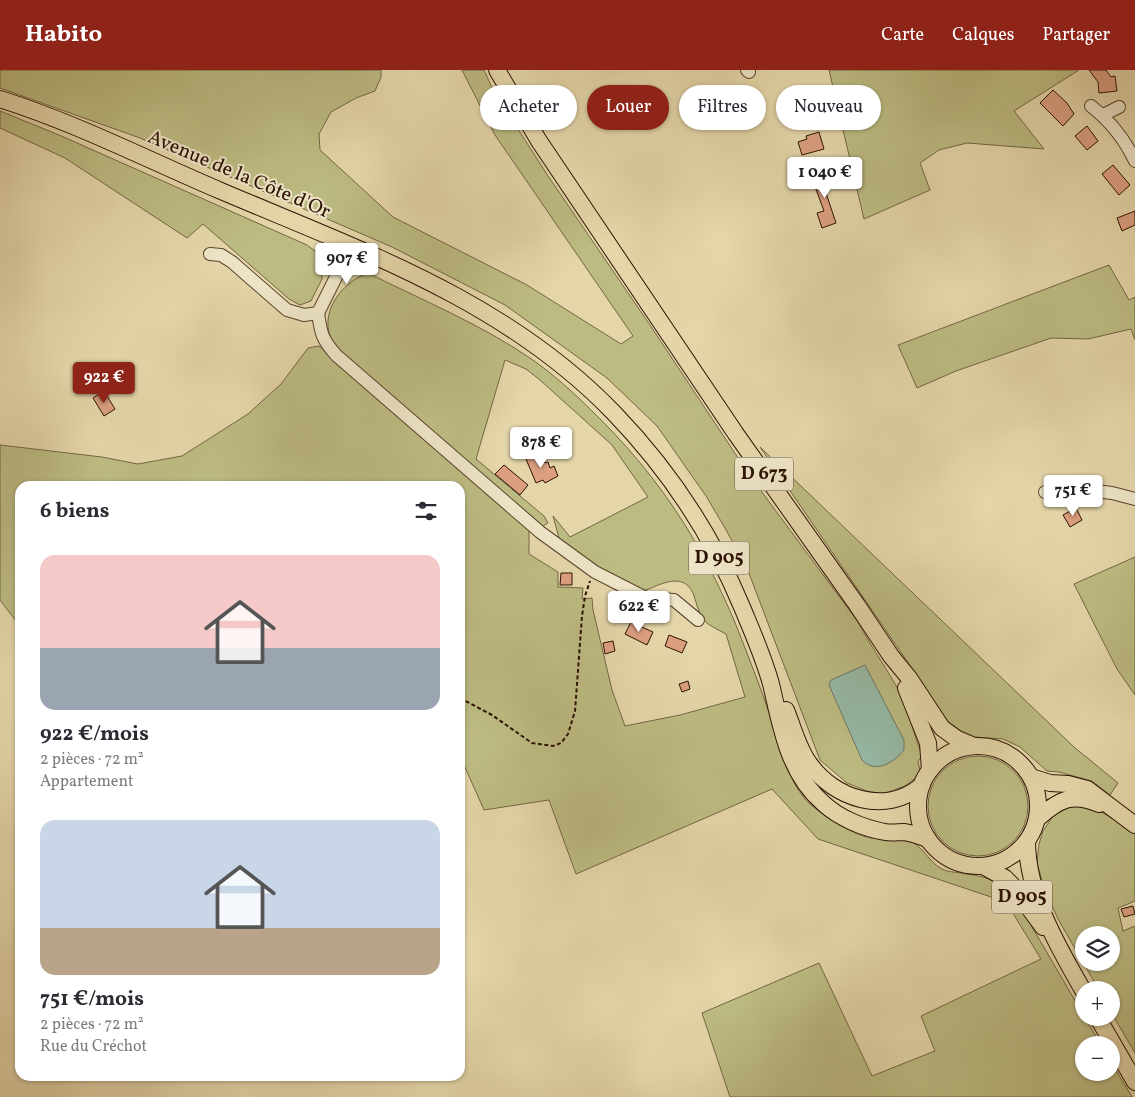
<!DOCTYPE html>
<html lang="fr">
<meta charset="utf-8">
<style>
:root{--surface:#fff;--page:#f2f2f3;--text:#2b2b33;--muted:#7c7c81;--accent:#8f2418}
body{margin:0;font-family:Vollkorn,serif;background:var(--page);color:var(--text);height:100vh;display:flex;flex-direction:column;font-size:19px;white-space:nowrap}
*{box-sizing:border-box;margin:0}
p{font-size:16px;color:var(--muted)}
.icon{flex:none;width:28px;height:28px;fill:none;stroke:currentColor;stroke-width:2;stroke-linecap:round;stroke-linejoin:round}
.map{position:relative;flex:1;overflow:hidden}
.panel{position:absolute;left:15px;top:411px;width:450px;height:600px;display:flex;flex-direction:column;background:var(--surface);border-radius:15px;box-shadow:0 1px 4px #0004}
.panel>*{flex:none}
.guide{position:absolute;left:480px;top:15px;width:475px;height:45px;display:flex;gap:10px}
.controls{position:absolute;left:1075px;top:856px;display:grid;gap:10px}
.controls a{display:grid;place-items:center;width:45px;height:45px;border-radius:50%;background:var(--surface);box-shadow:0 1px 4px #0004;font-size:25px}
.price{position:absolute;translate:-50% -42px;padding:0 11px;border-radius:5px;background:#fff;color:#222;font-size:16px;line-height:32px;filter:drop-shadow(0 1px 2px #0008)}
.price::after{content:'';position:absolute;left:50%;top:30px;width:15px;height:11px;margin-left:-8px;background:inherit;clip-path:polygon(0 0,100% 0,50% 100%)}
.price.active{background:var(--accent);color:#fff}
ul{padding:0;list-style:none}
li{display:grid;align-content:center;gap:10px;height:265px;padding:0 25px}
li span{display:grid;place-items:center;height:155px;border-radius:15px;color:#555}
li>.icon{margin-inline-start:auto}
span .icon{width:90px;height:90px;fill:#fffc;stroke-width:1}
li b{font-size:21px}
h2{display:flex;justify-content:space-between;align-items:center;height:60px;padding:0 25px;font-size:21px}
.chip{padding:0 18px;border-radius:22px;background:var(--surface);box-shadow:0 1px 4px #0004;font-size:18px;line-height:45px}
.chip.active{background:var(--accent);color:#fff}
header{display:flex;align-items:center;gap:30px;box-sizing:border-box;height:70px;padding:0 25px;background:var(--accent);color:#fff}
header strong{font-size:24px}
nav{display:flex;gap:28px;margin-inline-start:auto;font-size:18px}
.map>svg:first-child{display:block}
.green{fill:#bcbb82;stroke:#746642;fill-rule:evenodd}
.water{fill:#96b9a5;stroke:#6c7664}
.building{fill:#db9f80;stroke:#2d1203}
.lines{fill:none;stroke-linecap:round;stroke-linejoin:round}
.minor-casing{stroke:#5b432c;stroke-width:14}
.major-casing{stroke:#2d1203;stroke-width:18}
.path{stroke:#2d1203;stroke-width:2;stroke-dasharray:4 2.5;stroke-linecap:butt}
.minor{stroke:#ede4c7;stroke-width:12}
.major{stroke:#e4d6a9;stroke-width:16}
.labels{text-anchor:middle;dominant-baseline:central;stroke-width:4;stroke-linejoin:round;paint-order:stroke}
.shield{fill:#ede4c7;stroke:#67513e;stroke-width:1}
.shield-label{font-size:19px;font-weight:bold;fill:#2d1203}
.street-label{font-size:20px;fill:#2d1203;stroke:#ede4c7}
</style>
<header>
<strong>Habito</strong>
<nav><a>Carte</a><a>Calques</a><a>Partager</a></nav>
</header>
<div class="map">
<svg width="1135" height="1027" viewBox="0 0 1135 1027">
<rect width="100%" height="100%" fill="#e4d6a9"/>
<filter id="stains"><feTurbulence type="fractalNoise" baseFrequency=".004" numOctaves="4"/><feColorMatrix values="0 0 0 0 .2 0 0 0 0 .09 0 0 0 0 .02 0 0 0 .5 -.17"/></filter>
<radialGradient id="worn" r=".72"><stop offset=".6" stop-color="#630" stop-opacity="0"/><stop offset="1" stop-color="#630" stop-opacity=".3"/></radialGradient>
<g class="green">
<path d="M0,0H381V7L375,21L356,28L331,42L319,64L320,80L393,147L527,215L621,274L633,266L495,65L462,0H484L493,20L548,106L650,255L750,406L858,552C870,575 885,596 898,619C909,640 913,663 922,685L918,692L921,704L905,716L883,724L867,721L847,713L820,690L747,498L725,458L706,426L657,356L607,308L505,235L392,177L140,68L0,18Z"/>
<polygon points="829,0 1079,0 1014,41 1044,79 967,73 939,80 920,93 930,120 864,149"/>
<polygon points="0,41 59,65 307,175 315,181 320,191 322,209 311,231 300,235 289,229 203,154 187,168 65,88 0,58"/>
<polygon points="1109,195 1129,230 1135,227 1135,270 1131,259 1088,269 1051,268 956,301 917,318 898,275"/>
<path d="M368,203C422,230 480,254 530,288C553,304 573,322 592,341C658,405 701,471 736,555C749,588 762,621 773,654C782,678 788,710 805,729C818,743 852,765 871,768C884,770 902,767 914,773C925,780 930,793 942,799C947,802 955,802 961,803C990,808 998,808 1018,833L1101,975H1084V1002H1111V992L1132,1027H730L702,943L819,893L872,1006L935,981L921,946L1041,889L1006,832L818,769L772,719L576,804L549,730L484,740L460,686V416H20V556L0,530V375L102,387L138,394L182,386L248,344L281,314L308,278L319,276L529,458V484L558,502V517L583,518L582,529L592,528L593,540L612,620L625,656L680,645L745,627L726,564C719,560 707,555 703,549C698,542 696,531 693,523C683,501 659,515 644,521L610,504L561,475L553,446L570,467L648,427L612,375L540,310L526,299L505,290L476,389L544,446L548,453L543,456L356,296C349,289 339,281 334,273C316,246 341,212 368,203Z"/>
<polygon points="760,377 1074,677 1118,713 1110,725 1092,711 1059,702 1047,701 1020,677 1003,669 975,667 960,660 946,650 930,630 909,594"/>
<polygon points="1135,487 1135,625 1117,599 1074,514"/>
<circle cx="978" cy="736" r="50"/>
<path d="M1073,735L1100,741L1135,762V831L1118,838L1123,861L1135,856V983L1111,942V920H1099L1058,849L1044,818L1037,793L1039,774L1043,761L1053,746ZM1084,865H1111V892H1084Z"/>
</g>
<path class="water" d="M865,595L904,670V680C894,693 875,704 862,690L829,615L831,610Z"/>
<g class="building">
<polygon points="1089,0 1106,0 1111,7 1115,6 1117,21 1099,23 1098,12"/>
<polygon points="1053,20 1067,33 1074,44 1063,56 1040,33"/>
<polygon points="804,29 807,40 795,44 791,33"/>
<polygon points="1087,56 1098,71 1087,80 1075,66"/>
<polygon points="819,62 824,79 802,85 798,72 807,69 806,66"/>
<polygon points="1113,95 1130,115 1119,125 1102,104"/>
<polygon points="832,102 836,117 825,120 836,153 822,158 817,143 824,141 814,114 818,113 816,106"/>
<polygon points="1135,141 1135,155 1122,161 1117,148"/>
<polygon points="102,322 106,327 107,326 115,339 104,346 93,328"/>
<polygon points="539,383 545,393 548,392 550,398 554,396 558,406 545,413 543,410 536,413 526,389"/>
<polygon points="504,395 528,415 520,425 495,404"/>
<polygon points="1076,438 1082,450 1070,457 1063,445"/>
<polygon points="561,503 572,503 572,515 560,515"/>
<polygon points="631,552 653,562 647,575 625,564"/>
<polygon points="669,565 687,572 682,583 665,576"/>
<polygon points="613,571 615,581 605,584 603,573"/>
<polygon points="688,611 690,619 682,622 679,614"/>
<polygon points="1133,836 1135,844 1124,847 1121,839"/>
</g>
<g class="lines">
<defs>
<g id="minor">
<polyline points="747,0 749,2"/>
<path d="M1091,36C1109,50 1125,70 1135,91"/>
<polyline points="1103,45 1119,37"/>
<path d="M210,184L221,185L232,192L287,240L304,245L318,243C321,264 322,269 336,285L540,462L595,502L646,528L674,530L698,550"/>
<polyline points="318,243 352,175"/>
<polyline points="1045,422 1088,420 1112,423 1135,429"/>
</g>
<g id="major">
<polyline points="497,0 539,71 736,364 857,535 891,586 909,608 942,658 957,669 974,676"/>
<path d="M0,29C76,53 148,90 221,121C362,181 505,230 614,343C668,399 712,465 742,537C752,561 764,588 771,614C781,656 788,703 823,733C839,748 863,758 885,762C891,763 898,762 904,762C912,763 920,766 928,769"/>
<polyline points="906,618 928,673 930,700"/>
<path d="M786,640C793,657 798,678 809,693C834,729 886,746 922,715"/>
<circle cx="978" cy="736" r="60"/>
<polyline points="1031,707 1050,713 1068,714 1087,719 1135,755"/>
<path d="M1037,749C1058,730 1072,722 1099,734"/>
<path d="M1027,771C1027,824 1058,877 1084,922"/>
<polyline points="983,796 1005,808 1013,816 1043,857"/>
<polyline points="1098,948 1135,1012"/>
</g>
</defs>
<use href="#minor" class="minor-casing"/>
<use href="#major" class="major-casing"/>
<polyline class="path" points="460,628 492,645 532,673 553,676 561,673 568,664 575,641 582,546 585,526 590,511"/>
<use href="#minor" class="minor"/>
<use href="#major" class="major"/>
</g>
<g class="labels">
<g class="shield">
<rect x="735" y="387.5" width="58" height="33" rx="4"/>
<rect x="689" y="471.5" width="60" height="33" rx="4"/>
<rect x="992" y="810.5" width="60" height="33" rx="4"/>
</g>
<g class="shield-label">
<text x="764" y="404">D 673</text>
<text x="719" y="488">D 905</text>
<text x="1022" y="827">D 905</text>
</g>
<g class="street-label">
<text transform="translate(239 105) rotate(23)">Avenue de la Côte d'Or</text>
</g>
</g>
<rect width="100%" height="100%" filter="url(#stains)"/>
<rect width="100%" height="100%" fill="url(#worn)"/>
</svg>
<div class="controls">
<a><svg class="icon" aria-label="layers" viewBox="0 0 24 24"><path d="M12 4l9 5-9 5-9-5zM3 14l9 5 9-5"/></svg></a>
<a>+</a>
<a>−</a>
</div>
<b class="price" style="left:825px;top:129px">1 040 €</b>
<b class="price" style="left:347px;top:215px">907 €</b>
<b class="price active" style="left:104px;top:334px">922 €</b>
<b class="price" style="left:541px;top:399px">878 €</b>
<b class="price" style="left:1073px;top:447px">751 €</b>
<b class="price" style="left:639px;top:563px">622 €</b>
<div class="guide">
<a class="chip">Acheter</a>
<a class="chip active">Louer</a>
<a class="chip">Filtres</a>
<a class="chip">Nouveau</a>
</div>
<section class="panel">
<h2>6 biens<svg class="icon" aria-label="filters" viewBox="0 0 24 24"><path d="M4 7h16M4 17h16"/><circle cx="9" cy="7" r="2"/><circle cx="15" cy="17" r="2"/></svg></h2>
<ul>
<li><span style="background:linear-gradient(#f6c9c9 60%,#9aa5b1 0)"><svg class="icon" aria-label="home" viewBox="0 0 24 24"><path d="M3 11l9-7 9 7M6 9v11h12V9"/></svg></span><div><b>922 €/mois</b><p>2 pièces · 72 m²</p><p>Appartement</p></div></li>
<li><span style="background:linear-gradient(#c9d6e8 70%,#b9a48a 0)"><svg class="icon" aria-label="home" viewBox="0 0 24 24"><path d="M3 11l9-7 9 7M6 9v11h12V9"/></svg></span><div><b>751 €/mois</b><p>2 pièces · 72 m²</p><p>Rue du Créchot</p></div></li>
</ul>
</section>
</div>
